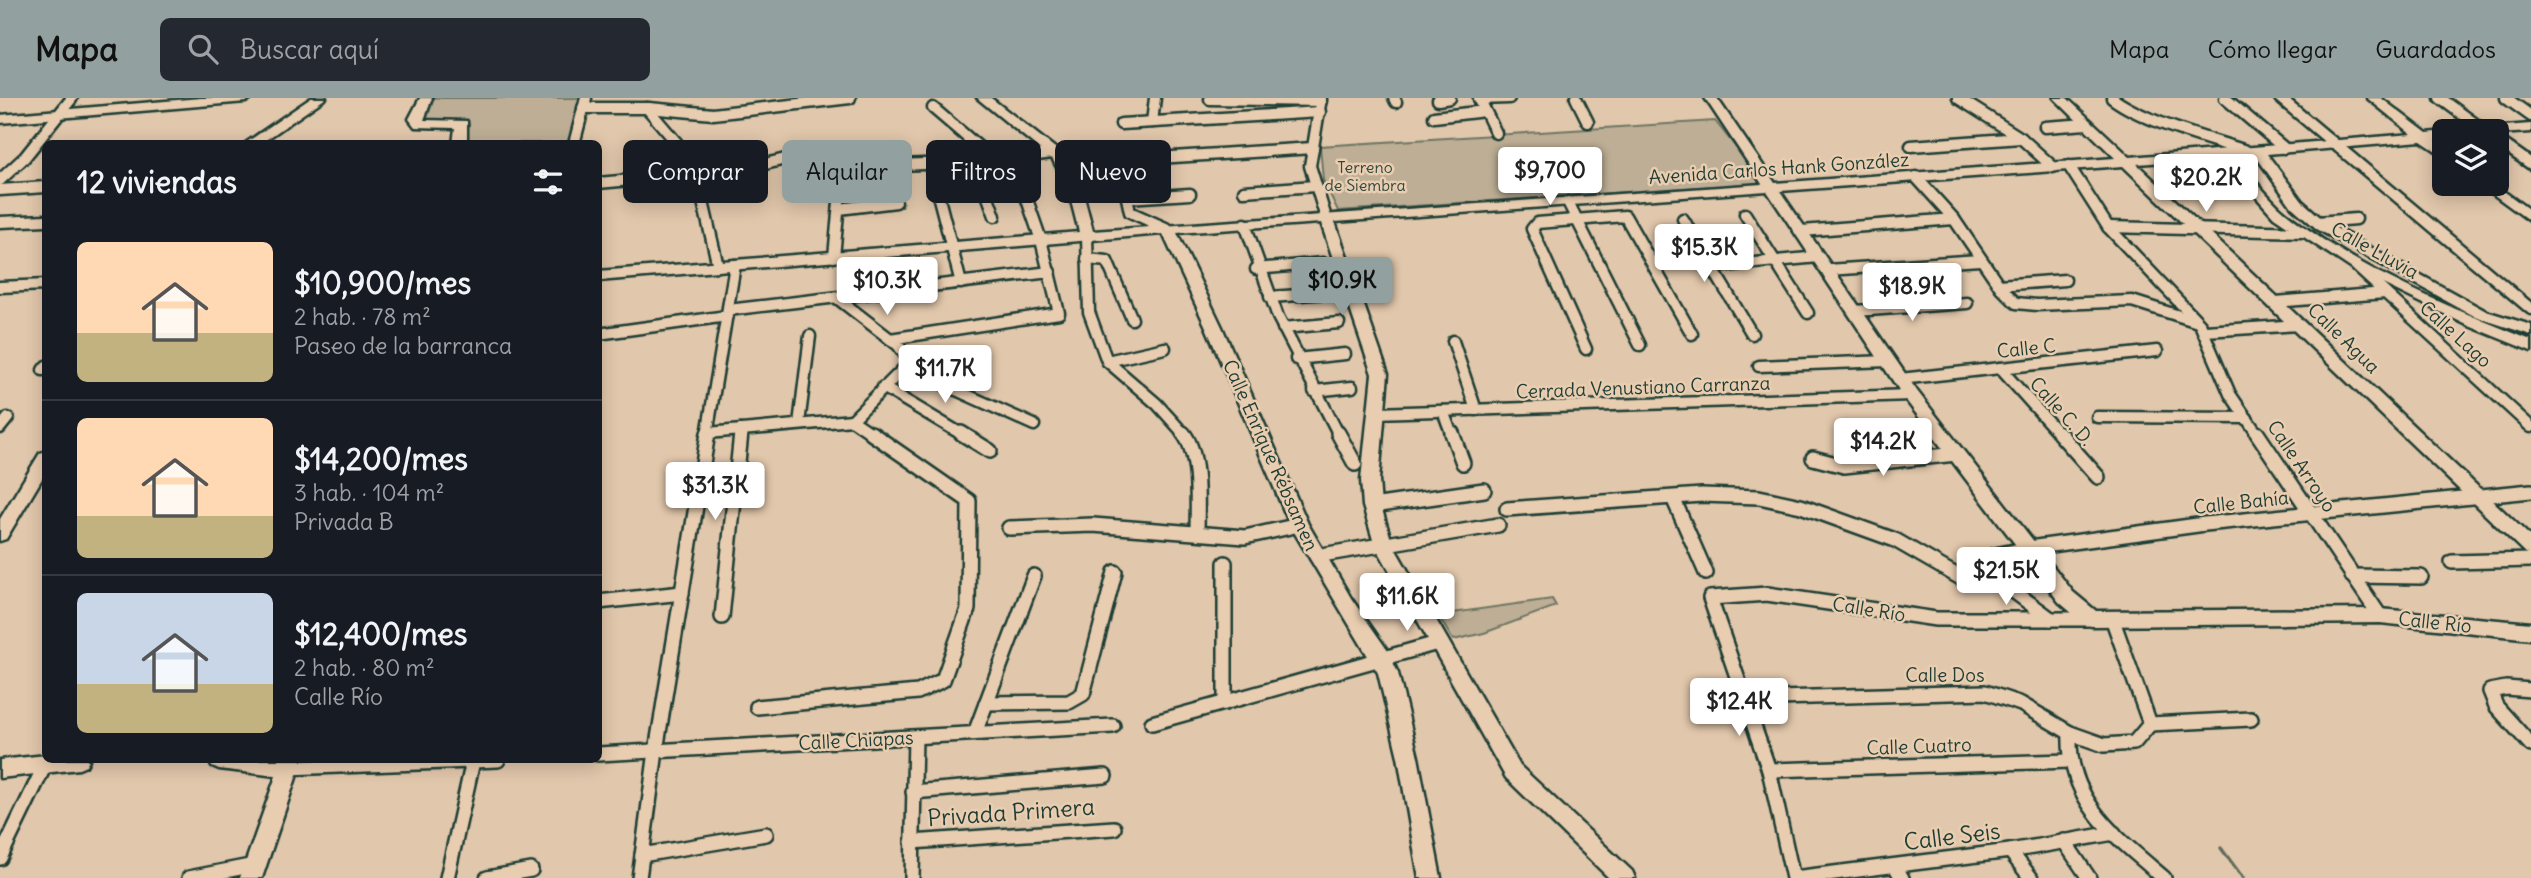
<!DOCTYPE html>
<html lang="es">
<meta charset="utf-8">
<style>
:root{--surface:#171b24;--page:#242831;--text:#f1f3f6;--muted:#9ea1a6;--line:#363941;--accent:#92a19f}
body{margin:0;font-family:Delius,sans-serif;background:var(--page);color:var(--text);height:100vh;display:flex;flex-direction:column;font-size:26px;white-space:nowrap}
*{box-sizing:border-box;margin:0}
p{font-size:23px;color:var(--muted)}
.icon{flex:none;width:38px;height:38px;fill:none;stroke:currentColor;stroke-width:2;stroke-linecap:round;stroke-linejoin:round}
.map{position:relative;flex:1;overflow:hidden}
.details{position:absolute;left:42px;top:42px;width:560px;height:623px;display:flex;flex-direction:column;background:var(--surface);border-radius:10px;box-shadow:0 4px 18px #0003}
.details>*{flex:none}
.top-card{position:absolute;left:623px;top:42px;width:665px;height:63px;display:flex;gap:14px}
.fabs{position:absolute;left:2432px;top:21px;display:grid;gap:14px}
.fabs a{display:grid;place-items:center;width:77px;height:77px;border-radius:10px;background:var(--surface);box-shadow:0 4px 18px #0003;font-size:35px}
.price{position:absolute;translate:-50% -60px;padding:0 16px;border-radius:7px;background:#fff;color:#222;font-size:23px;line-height:46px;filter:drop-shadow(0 2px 4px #0008)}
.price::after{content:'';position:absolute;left:50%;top:42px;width:21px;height:16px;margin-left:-10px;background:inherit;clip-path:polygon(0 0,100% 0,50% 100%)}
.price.active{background:var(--accent);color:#111}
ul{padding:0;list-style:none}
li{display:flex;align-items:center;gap:21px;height:175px;padding:0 35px}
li+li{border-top:2px solid var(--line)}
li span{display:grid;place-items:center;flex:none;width:196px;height:140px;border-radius:10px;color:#555}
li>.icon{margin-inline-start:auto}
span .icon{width:84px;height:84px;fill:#fffc;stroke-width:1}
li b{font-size:30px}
h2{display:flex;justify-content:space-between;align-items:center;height:84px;padding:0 35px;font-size:30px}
.tag{padding:0 24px;border-radius:10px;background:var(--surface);box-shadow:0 4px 18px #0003;font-size:24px;line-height:63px}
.tag.active{background:var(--accent);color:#111}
header{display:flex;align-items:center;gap:42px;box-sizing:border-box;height:98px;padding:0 35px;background:var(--accent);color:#111}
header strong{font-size:33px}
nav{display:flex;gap:38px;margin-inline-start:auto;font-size:24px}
.search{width:490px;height:63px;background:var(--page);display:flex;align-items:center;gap:18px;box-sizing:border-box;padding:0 24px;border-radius:10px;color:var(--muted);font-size:26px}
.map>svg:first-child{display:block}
.green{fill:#bdae95;stroke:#6e7664;stroke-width:2}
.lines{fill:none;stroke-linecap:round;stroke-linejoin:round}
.stream{stroke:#626d5d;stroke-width:3.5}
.street-far1-casing{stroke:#1f3d34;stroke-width:15}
.street-casing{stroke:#1f3d34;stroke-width:18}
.secondary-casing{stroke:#1f3d34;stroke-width:5}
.street-far1{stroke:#e9cdb0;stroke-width:10}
.street{stroke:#e9cdb0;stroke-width:13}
.secondary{fill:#e9cdb0;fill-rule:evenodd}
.labels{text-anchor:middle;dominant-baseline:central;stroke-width:5;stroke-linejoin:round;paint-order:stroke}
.far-park-label{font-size:16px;fill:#2f483e;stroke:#e9cdb0}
.street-label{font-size:19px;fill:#1f3d34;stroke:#e9cdb0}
.near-street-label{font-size:23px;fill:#1f3d34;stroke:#e9cdb0}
</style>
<header>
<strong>Mapa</strong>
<div class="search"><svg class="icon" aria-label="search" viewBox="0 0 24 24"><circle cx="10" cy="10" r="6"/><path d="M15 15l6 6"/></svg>Buscar aquí</div>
<nav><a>Mapa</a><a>Cómo llegar</a><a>Guardados</a></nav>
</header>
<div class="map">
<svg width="2531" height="780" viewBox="0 0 2531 780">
<rect width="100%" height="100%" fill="#e1c7ab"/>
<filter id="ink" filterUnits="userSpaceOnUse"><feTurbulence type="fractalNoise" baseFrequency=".0143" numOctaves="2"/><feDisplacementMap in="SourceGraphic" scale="14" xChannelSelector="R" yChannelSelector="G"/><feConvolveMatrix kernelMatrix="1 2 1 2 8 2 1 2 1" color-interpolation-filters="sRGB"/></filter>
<g filter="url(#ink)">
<g class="green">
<polygon points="434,0 586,0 571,45 465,45 469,26 454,23 426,24"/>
<polygon points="1715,23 1764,85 1338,113 1323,82 1320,48"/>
<polygon points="1552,501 1556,508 1484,535 1453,542 1438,517"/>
</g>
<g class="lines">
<polyline class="stream" points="2221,750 2243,780"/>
<defs>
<g id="street-far1">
<polyline points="1321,0 1310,68 1326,120"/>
<polyline points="1394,0 1396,4"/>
<polyline points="1479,0 1496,35"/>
<polyline points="1576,0 1588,24"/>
<polyline points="1958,0 2021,40 2053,69"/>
<path d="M2112,0C2144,24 2207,40 2246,53"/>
<polyline points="2225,0 2284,50"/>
<polyline points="2280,0 2531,211"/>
<polyline points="2440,0 2485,33"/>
<polyline points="2506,0 2531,18"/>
<polyline points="1210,1 1321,3"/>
<polyline points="1479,1 1509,0"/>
<polyline points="1438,2 1450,0"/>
<polyline points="583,10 649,10 713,16 850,0"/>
<polyline points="647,10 694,65 718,168"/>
<polyline points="933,10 995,63"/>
<polyline points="1434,19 1485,13"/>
<polyline points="1152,24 1155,0"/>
<polyline points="1121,26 1320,14"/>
<polyline points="2045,29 2087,26"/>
<polyline points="2497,42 2531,66"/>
<polyline points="574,46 586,0"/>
<polyline points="1911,48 2021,40"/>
<polyline points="1111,63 1313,50"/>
<polyline points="975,64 995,118"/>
<polyline points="930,66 961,185"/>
<polyline points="2069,68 2108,129 2200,226 2230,296 2258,337"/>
<polyline points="1916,79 1954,121 2001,190 2016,205 2037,207 2132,203 2198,224"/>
<polyline points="0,82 25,59 72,0"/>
<polyline points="698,83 817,53"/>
<polyline points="598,85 697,76"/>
<polyline points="0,92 46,89"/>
<polyline points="1244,93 1315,88"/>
<polyline points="1568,104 1640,247"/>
<polyline points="839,111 896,104"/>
<polyline points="1745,116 1808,215"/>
<polyline points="1683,121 1752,236"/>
<polyline points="0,124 46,122"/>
<polyline points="2317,124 2356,121"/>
<polyline points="1245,126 1278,219 1339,337"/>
<polyline points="2108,129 2303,134"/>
<polyline points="1168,131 1130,114 1127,100 1190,96"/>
<polyline points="1802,133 1954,121"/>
<polyline points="1087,138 1089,214 1107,263 1157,306 1185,337"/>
<polyline points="834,159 840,93 861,72 876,68 995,63 1052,55"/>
<polyline points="1087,161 1107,163 1132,221"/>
<polyline points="1712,169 1819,159"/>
<polyline points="2357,169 2531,329"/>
<polyline points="1256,171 1323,165"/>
<polyline points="1827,172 1980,162"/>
<polyline points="1999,187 2065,182"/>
<polyline points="0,189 46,187"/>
<polyline points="1270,199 1328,195"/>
<polyline points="837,200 898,247 910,264 945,287 1034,327"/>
<polyline points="2276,204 2385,195"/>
<polyline points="728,212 1050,174"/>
<polyline points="1854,213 1967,205"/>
<polyline points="1283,230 1339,225"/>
<polyline points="2205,233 2299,227"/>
<polyline points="598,236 727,218"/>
<polyline points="890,241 1059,215 1041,142 1013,61"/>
<polyline points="1453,243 1476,312"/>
<polyline points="1586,251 1532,131 1537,125 1625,118 1692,236"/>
<polyline points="1296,261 1345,256"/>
<polyline points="1107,263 1165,250"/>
<polyline points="1759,268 1888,263"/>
<polyline points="2000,270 2060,337"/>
<polyline points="43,272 46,268"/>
<polyline points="1900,281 2157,253"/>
<polyline points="883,289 963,337"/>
<polyline points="1314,293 1352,289"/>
<polyline points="1443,313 1452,337"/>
<polyline points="1376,315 1911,297"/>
<polyline points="2097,319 2247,320"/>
<polyline points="852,322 910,264"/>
<polyline points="852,322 874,337"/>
<polyline points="799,326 810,238"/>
<polyline points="0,330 8,320"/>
<polyline points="708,335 852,322"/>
<polyline points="707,337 735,167"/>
<polyline points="740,337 741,332"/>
</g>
<g id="street">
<polyline points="961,335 990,353"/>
<path d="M1183,335C1201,356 1197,409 1197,435"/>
<polyline points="1338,335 1355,366"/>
<polyline points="1452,335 1463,365"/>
<polyline points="2059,335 2098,379"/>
<polyline points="2257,335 2380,518"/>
<polyline points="1813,360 1844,368 1956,356"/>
<polyline points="1673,400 1706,475"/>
<polyline points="1372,408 1484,392"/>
<polyline points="1507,411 1702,397 1759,399 1801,408 1895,442 1966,483 1995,457 2029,450 2205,426 2531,393"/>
<polyline points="1009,430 1093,427 1245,439 1299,427"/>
<polyline points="1316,458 1498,427"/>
<polyline points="2452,464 2531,462"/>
<polyline points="1225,465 1225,605"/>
<polyline points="1981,469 2051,521"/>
<polyline points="2352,478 2421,479"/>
<polyline points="598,504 682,495"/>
<polyline points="722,519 741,335"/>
<polyline points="2531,592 2506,590 2490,593 2496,608 2531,647"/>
<polyline points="1745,601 1985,594 2021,606 2070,635 2104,647 2134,645 2150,626 2112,520"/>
<polyline points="986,605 1069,604 1083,596 1115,474"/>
<polyline points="757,609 918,594 943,582 968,511 969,403 871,335"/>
<polyline points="1152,625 1441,544"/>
<polyline points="2150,626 2251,621"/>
<polyline points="975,635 1034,478"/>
<path d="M2070,635C2067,704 2116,739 2164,780"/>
<polyline points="598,656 1113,628"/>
<polyline points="287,670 498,662"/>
<polyline points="1769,672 2070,663"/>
<polyline points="913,694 1105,678"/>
<polyline points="2064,743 2089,780"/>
<polyline points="912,744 1114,730"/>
<polyline points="2010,753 2031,780"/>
<polyline points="642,757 766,736"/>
<polyline points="0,760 47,663"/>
<polyline points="1895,768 1902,780"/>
<polyline points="189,780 255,767"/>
<polyline points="447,780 473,663"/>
<polyline points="487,780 531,772"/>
<polyline points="639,780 656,653 708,335"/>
<polyline points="912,780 915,639"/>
<polyline points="1793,780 1769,672 1710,500 1767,496 1936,521 2092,521"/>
<polyline points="1794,780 2010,753 2114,735"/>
</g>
<g id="secondary">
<polygon points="201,0 252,0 246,4 0,25 0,17"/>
<polygon points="311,0 326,0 260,46 244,46"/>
<polygon points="420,0 432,0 424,22 467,23 467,46 453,46 455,30 415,29 409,21"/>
<path d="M977,0H991L1064,57L1082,91L1093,133L1762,86L1705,0H1717L1775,85L2115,60L2054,0H2067L2130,59L2412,36L2367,0H2381L2427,35L2445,33H2446L2445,41L2436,42L2445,48V59L2421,43L2267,56L2302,103L2327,125L2486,213L2531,227V237L2476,219L2317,131L2292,109L2255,57L2234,58C2251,76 2266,98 2285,114C2353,169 2450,210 2531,242V253L2469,228L2352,171L2274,119L2221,60L2137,66L2531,439V457L2525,455L2123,68L1780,93L1917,293L2073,494L2096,513L2380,511L2531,525V541L2380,525L2092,528L2085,526L2059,504L1905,301L1767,93L1335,124L1388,276L1379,382L1381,408L1392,445L1520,668L1632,773L1635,780H1609L1506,680L1374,445L1363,408L1361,382L1372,276L1321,125L1177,135L1222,229L1308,426L1351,500L1388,553L1398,575L1418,659L1441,780H1419L1398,659L1378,575L1290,427L1206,229L1163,136L598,183V173L1079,134L1068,91L1053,62Z"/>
<polygon points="2531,26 2531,34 2497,36 2497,33 2484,33 2491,29"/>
<polygon points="2479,86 2494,86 2531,113 2531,124"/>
<polygon points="46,353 46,374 6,441 0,443 0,421 40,355"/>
<polygon points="46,657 46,662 89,662 86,668 79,671 0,680 0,662"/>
<polygon points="209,662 302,662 262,780 240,780 276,678 219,671 212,668"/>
</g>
</defs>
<use href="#street-far1" class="street-far1-casing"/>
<use href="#street" class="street-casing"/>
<use href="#secondary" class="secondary-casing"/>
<use href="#street-far1" class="street-far1"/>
<use href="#street" class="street"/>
<use href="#secondary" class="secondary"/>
</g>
</g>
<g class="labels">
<g class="far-park-label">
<text x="1365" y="69">Terreno<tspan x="1365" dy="18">de Siembra</tspan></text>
</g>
<g class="street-label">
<text transform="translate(1779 70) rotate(-4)">Avenida Carlos Hank González</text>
<text transform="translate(2375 152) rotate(29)">Calle Lluvia</text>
<text transform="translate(2456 236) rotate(42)">Calle Lago</text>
<text transform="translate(2344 240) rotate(44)">Calle Agua</text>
<text transform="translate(2026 250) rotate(-6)">Calle C</text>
<text transform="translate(1643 289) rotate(-2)">Cerrada Venustiano Carranza</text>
<text transform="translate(2062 313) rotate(48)">Calle C. D.</text>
<text transform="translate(1271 357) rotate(66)">Calle Enrique Rébsamen</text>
<text transform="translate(2302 368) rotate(56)">Calle Arroyo</text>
<text transform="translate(2241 404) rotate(-6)">Calle Bahía</text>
<text transform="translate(1869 511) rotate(9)">Calle Río</text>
<text transform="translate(2435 524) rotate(6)">Calle Río</text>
<text x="1945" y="577">Calle Dos</text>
<text transform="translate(856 642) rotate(-3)">Calle Chiapas</text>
<text transform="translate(1919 648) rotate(-2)">Calle Cuatro</text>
</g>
<g class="near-street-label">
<text transform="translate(1011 714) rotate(-4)">Privada Primera</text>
<text transform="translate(1952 738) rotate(-7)">Calle Seis</text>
</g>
</g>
</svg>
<div class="fabs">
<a><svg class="icon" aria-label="layers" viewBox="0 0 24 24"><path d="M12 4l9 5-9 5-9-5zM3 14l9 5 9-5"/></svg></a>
</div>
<b class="price" style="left:1550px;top:109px">$9,700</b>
<b class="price" style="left:2206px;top:116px">$20.2K</b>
<b class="price" style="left:1704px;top:186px">$15.3K</b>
<b class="price" style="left:887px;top:219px">$10.3K</b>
<b class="price active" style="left:1342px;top:219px">$10.9K</b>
<b class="price" style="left:1912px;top:225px">$18.9K</b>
<b class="price" style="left:945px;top:307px">$11.7K</b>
<b class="price" style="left:1883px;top:380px">$14.2K</b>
<b class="price" style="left:715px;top:424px">$31.3K</b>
<b class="price" style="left:2006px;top:509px">$21.5K</b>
<b class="price" style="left:1407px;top:535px">$11.6K</b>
<b class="price" style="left:1739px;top:640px">$12.4K</b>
<div class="top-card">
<a class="tag">Comprar</a>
<a class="tag active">Alquilar</a>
<a class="tag">Filtros</a>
<a class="tag">Nuevo</a>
</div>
<section class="details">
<h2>12 viviendas<svg class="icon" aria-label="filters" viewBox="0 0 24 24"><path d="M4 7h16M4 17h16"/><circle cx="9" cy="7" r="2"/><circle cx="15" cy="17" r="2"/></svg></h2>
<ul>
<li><span style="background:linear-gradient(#ffd9b3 65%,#c2b280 0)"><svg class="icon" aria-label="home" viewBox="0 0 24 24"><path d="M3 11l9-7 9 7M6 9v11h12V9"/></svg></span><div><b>$10,900/mes</b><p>2 hab. · 78 m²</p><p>Paseo de la barranca</p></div></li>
<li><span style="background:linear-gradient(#ffd9b3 70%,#c2b280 0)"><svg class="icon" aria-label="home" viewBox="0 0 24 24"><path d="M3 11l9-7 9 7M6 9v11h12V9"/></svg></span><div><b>$14,200/mes</b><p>3 hab. · 104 m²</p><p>Privada B</p></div></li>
<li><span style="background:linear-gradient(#c9d6e8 65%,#c2b280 0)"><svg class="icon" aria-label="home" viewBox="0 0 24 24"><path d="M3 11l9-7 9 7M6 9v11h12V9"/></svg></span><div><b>$12,400/mes</b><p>2 hab. · 80 m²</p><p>Calle Río</p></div></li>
</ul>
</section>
</div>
